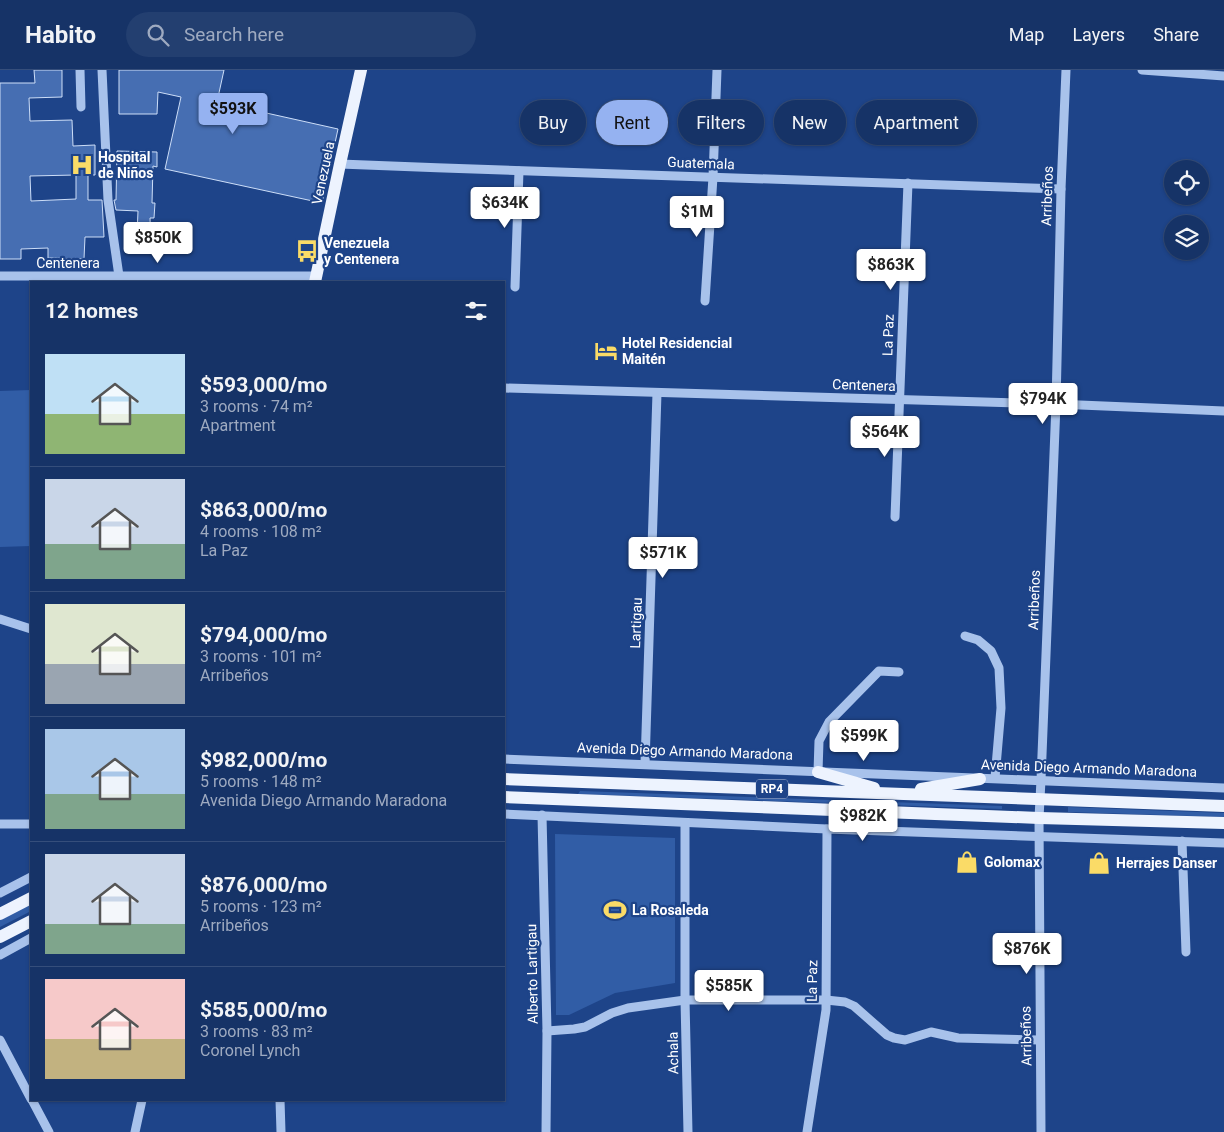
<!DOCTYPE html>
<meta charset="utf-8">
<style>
:root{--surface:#163367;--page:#233f70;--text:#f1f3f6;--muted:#9eaac0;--line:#354e7b;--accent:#95b2f1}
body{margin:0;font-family:Roboto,sans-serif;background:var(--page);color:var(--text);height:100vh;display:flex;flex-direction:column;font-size:19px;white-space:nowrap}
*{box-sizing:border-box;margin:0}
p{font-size:16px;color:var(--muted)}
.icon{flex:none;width:28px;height:28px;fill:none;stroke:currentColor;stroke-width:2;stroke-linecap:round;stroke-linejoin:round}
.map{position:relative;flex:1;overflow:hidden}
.details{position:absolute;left:30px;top:211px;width:475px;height:820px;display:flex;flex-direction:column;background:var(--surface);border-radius:0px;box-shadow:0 1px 4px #0004,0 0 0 1px var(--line)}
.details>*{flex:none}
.guide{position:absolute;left:520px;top:30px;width:475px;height:45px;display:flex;gap:10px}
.buttons{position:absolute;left:1164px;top:90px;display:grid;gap:10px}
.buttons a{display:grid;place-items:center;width:45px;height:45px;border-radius:50%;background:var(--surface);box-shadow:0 1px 4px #0004,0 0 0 1px var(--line);font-size:25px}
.price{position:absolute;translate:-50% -42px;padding:0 11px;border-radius:5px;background:#fff;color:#222;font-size:16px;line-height:32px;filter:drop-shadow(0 1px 2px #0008)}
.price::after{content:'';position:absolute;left:50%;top:30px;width:15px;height:11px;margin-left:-8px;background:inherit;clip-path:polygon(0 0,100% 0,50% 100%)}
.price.current{background:var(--accent);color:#111}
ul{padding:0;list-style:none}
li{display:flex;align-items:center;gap:15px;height:125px;padding:0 15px}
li+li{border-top:1px solid var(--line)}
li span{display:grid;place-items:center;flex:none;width:140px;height:100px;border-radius:0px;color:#555}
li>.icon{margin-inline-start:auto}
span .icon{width:60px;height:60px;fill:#fffc;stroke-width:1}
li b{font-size:21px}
h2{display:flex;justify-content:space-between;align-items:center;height:60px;padding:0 15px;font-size:21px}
.pill{padding:0 18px;border-radius:22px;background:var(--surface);box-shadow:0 1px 4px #0004,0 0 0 1px var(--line);font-size:18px;line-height:45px}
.pill.current{background:var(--accent);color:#111}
header{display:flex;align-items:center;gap:30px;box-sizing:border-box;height:70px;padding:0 25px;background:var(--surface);border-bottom:1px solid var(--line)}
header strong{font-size:24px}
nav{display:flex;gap:28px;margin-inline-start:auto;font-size:18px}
.search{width:350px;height:45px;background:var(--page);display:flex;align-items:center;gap:12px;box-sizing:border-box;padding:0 18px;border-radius:28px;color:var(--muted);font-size:19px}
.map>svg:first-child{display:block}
.green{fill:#315da6}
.building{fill:#466eb2;stroke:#cddef8;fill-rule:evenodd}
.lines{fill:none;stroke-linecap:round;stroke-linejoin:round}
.minor{stroke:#a8c2eb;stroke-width:9}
.major{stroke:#edf3fe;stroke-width:12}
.labels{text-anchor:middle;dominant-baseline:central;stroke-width:4.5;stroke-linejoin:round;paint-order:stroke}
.shield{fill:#1e4489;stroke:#bcc7dc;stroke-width:1}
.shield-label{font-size:12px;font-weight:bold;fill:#fff}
.poi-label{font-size:14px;font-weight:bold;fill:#fff;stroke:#1e4489;text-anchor:start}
.street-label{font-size:14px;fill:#fff;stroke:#1e4489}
</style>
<header>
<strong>Habito</strong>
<div class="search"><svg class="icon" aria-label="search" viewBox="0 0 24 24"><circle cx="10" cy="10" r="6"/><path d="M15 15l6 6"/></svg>Search here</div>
<nav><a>Map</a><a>Layers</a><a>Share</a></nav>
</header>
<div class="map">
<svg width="1224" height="1062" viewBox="0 0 1224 1062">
<rect width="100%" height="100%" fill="#1e4489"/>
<g class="green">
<polygon points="31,320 31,476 0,477 0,321"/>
<polygon points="580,721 1002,736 1002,739 578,724"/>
<polygon points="1068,737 1224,743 1224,747 1068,742"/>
<polygon points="555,764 675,768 675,913 615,923 569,945 556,945"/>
<polygon points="31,833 31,841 0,857 0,850"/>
</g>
<g class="building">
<path d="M34,0H62V27L29,28L30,51L72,50L73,76L95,75V105H88V130H102L104,167H85L84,189L48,188V178L21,179V189H0V13H35ZM76,105V129L31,131L30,106Z"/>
<polygon points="119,0 224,0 217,32 338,59 322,133 165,99 181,27 158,22 157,44 119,44"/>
<polygon points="117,81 157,82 157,97 153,96 152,133 155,133 154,148 150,148 151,182 136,182 136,165 137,165 138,141 116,140 114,130 116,130"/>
</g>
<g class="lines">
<g class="minor">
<polyline points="80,0 81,37"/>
<polyline points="102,0 108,130 119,206"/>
<polyline points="1142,0 1224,6"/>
<path d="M340,94C580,104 820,109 1061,119"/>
<polyline points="0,206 317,206"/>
<polyline points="515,217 519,101"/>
<polyline points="705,231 713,107 717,0"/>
<polyline points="504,318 1056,334 1224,341"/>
<polyline points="895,447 908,113"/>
<polyline points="0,549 31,559"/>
<polyline points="965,566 978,570 991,581 999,598 1001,638 995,708"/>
<polyline points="504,689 1224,718"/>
<polyline points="645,694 657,323"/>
<polyline points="818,702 819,671 829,652 879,601 899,602"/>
<polyline points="504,744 827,759 1224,773"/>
<polyline points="542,745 547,961 546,1062"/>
<polyline points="685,753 685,930 688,1062"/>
<polyline points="0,754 31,754"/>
<polyline points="1182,771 1186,882"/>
<polyline points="0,823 31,807"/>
<polyline points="0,885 31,868"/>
<polyline points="547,961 574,959 585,957 612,943 628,938 685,930 826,930 845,932 854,936 887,965 894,968 905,970 931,962 958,968 1039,970"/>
<polyline points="0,970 31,1029"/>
<polyline points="32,1030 49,1062"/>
<polyline points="280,1030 281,1062"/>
<polyline points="135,1062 142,1030"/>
<polyline points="807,1062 826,940 827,759"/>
<polyline points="1041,1062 1039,748 1041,710 1056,334 1061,119 1066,0"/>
</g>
<g class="major">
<polyline points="315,212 340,94 361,0"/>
<polyline points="818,702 874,718"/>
<polyline points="504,709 1224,736"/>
<polyline points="921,719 980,709"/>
<polyline points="504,727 1039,748 1224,753"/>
<polyline points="0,844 31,828"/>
<polyline points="0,867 31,851"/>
</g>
</g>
<defs>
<symbol id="hospital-bare" viewBox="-9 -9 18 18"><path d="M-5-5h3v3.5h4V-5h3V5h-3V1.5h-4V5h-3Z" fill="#fadb67" stroke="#1e4489" stroke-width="2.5" paint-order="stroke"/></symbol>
<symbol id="bus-bare" viewBox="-9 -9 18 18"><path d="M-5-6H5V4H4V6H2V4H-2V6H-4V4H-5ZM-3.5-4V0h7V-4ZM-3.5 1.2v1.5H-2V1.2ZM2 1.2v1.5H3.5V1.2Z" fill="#fadb67" stroke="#1e4489" stroke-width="2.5" paint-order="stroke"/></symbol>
<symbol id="hotel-bare" viewBox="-9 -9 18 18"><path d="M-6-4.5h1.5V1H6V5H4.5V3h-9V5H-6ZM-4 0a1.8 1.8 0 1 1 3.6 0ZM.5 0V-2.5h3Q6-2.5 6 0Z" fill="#fadb67" stroke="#1e4489" stroke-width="2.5" paint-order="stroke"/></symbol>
<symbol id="shop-bare" viewBox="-9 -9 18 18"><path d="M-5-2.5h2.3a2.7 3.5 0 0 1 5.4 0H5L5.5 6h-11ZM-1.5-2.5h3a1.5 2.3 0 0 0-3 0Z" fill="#fadb67" stroke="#1e4489" stroke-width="2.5" paint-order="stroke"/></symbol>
<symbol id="stadium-bare" viewBox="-9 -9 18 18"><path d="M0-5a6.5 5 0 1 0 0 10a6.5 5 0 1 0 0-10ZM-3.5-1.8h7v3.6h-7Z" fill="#fadb67" stroke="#1e4489" stroke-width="2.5" paint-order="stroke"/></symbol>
</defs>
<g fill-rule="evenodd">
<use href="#hospital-bare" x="66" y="79" width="32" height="32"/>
<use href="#bus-bare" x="291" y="165" width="32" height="32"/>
<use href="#hotel-bare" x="590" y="265" width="32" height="32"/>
<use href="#shop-bare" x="951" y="776" width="32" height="32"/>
<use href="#shop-bare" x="1083" y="777" width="32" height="32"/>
<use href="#stadium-bare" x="599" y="824" width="32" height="32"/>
</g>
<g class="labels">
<rect class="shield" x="756" y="709.5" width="32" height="19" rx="4"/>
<g class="shield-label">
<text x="772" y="719">RP4</text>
</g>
<g class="poi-label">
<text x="98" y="87">Hospital<tspan x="98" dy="16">de Niños</tspan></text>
<text x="324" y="173">Venezuela<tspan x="324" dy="16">y Centenera</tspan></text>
<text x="622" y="273">Hotel Residencial<tspan x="622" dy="16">Maitén</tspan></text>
<text x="984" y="792">Golomax</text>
<text x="1116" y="793">Herrajes Danser</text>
<text x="632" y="840">La Rosaleda</text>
</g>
<g class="street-label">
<text transform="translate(701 93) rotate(2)">Guatemala</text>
<text transform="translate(323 103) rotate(-78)">Venezuela</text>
<text transform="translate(1047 126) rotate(-88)">Arribeños</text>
<text x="68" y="193">Centenera</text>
<text transform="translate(888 265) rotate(-88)">La Paz</text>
<text transform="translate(864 315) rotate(2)">Centenera</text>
<text transform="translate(1034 530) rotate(-88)">Arribeños</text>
<text transform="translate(636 553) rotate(-88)">Lartigau</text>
<text transform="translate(685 681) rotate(2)">Avenida Diego Armando Maradona</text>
<text transform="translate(1089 698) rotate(2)">Avenida Diego Armando Maradona</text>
<text transform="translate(532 904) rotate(-91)">Alberto Lartigau</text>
<text transform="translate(812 911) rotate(-89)">La Paz</text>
<text transform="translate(1026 966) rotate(-91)">Arribeños</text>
<text transform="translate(673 983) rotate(-91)">Achala</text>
</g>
</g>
</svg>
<div class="buttons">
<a><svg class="icon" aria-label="locate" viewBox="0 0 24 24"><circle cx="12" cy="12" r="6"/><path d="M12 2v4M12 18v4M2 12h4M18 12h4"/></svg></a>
<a><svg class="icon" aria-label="layers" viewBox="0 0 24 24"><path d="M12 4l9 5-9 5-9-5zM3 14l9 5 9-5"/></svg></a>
</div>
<b class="price current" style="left:233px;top:65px">$593K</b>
<b class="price" style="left:505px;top:159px">$634K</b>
<b class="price" style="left:697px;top:168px">$1M</b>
<b class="price" style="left:158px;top:194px">$850K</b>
<b class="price" style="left:891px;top:221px">$863K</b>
<b class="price" style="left:1043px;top:355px">$794K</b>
<b class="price" style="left:885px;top:388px">$564K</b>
<b class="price" style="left:663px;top:509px">$571K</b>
<b class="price" style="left:864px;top:692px">$599K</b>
<b class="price" style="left:863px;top:772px">$982K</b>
<b class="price" style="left:1027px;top:905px">$876K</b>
<b class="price" style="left:729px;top:942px">$585K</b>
<div class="guide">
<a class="pill">Buy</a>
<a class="pill current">Rent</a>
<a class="pill">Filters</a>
<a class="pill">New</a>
<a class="pill">Apartment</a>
</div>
<section class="details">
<h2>12 homes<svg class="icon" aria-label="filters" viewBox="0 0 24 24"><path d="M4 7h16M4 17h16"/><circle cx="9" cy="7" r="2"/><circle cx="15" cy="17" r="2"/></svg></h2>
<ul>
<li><span style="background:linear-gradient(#bfe0f5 60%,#8fb573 0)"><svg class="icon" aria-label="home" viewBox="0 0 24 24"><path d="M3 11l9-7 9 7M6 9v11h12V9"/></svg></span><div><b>$593,000/mo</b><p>3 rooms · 74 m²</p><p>Apartment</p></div></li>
<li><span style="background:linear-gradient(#c9d6e8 65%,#7fa58c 0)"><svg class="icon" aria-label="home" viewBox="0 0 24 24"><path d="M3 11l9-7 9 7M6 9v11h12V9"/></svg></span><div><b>$863,000/mo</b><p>4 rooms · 108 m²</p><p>La Paz</p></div></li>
<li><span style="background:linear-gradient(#dfe7d0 60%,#9aa5b1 0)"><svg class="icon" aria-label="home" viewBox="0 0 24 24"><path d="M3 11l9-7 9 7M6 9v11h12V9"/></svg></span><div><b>$794,000/mo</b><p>3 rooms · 101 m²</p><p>Arribeños</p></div></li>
<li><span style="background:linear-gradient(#a9c7e8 65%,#7fa58c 0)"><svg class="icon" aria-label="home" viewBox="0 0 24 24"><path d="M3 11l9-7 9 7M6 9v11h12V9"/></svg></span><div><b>$982,000/mo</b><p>5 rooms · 148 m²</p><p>Avenida Diego Armando Maradona</p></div></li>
<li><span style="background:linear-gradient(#c9d6e8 70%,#7fa58c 0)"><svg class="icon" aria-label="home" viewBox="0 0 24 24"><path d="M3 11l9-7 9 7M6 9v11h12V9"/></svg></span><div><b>$876,000/mo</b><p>5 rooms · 123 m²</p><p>Arribeños</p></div></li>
<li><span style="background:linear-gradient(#f6c9c9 60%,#c2b280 0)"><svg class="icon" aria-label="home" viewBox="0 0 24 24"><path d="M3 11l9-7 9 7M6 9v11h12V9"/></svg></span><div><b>$585,000/mo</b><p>3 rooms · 83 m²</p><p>Coronel Lynch</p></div></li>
</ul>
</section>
</div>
